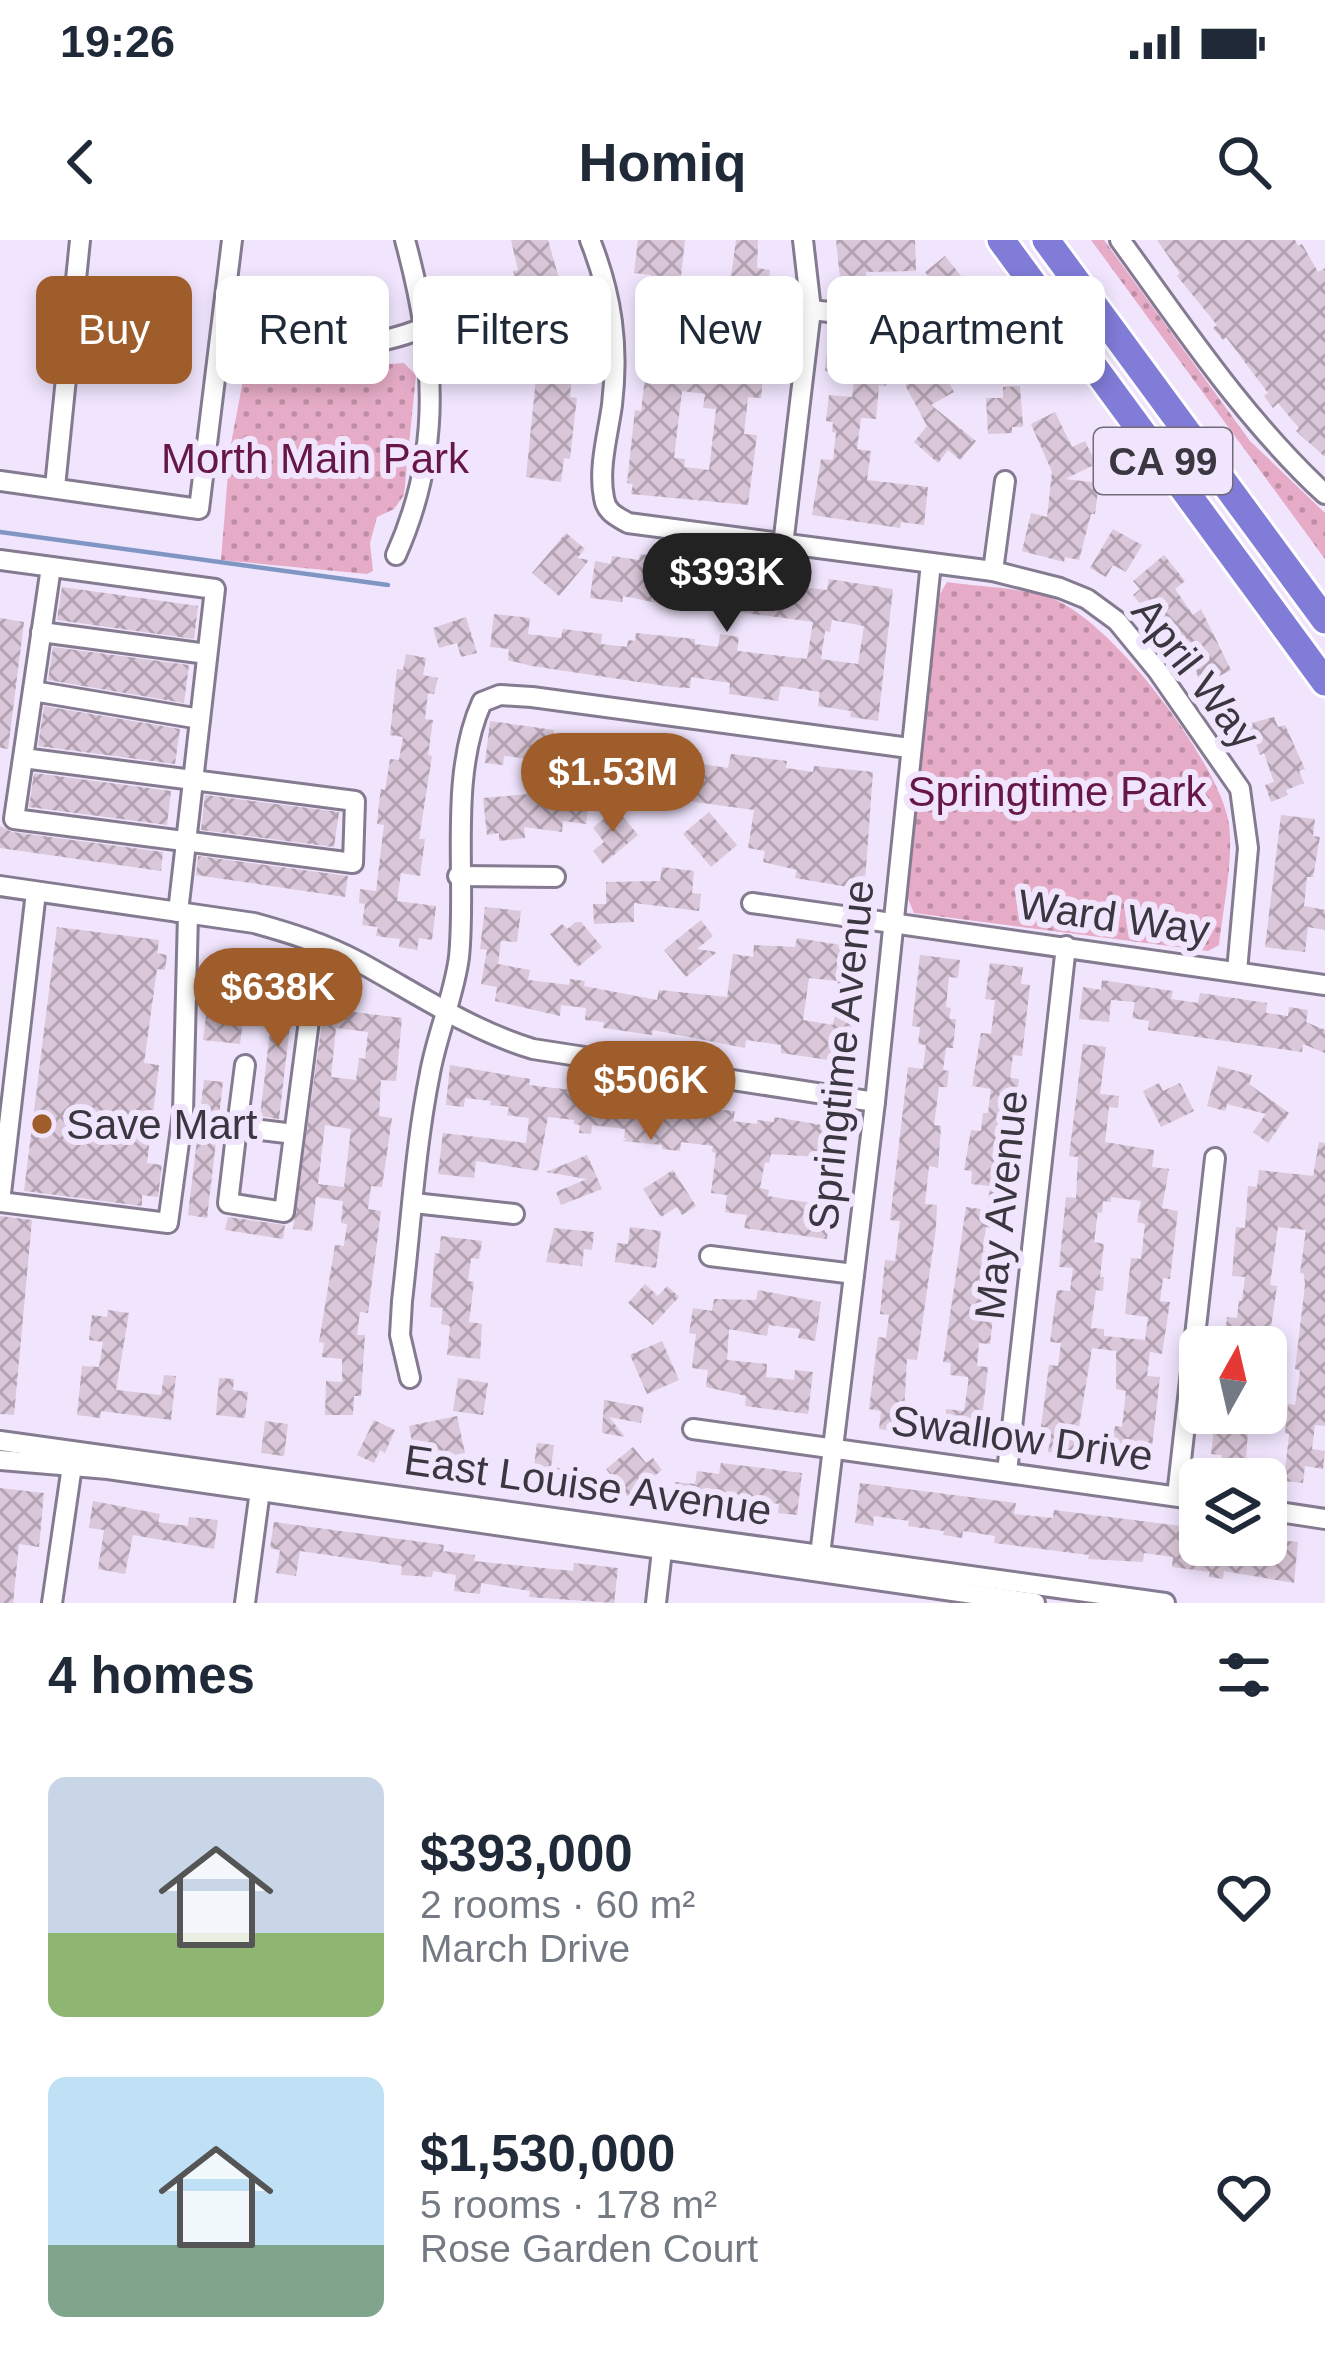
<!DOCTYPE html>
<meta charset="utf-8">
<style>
:root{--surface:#fff;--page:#f2f2f3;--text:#1f2937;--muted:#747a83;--accent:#9f5d2b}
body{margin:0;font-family:Arial,sans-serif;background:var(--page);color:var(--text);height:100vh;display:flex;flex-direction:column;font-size:45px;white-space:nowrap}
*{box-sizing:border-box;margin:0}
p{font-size:39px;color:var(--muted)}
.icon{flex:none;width:66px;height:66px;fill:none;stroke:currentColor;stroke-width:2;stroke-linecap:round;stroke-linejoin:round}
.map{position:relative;height:1363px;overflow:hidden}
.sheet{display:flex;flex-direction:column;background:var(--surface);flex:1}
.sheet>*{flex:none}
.banner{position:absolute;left:36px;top:36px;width:1254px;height:108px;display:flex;gap:24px}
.needle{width:78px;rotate:8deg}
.fabs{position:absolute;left:1179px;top:1086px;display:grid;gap:24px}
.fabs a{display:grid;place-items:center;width:108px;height:108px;border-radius:18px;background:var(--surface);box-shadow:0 6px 18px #0003;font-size:60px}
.price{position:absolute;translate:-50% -102px;padding:0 27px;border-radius:42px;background:var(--accent);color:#fff;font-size:39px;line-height:78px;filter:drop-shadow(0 3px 6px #0008)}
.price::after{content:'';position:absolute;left:50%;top:72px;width:36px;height:27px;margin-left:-18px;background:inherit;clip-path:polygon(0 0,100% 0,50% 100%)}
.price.selected{background:#222;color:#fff}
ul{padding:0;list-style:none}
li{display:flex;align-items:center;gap:36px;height:300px;padding:0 48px}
li span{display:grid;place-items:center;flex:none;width:336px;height:240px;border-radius:18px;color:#555}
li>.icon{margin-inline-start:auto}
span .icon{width:144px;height:144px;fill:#fffc;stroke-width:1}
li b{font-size:51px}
h2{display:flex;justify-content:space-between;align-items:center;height:144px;padding:0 48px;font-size:51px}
.chip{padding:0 42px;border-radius:18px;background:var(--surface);box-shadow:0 6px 18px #0003;font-size:42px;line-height:108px}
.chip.selected{background:var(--accent);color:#fff}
.status{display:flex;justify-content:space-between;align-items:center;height:84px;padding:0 60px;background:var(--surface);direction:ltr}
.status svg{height:33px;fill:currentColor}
header{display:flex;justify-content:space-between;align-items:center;height:156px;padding:0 48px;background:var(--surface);font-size:54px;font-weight:800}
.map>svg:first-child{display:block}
.grass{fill:url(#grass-dots)}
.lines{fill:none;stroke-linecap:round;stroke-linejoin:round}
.stream{stroke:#8096c2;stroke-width:4.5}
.building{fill:url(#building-cross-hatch);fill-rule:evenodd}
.minor-casing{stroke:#847b90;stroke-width:24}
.highway-casing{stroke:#fff;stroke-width:33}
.minor{stroke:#fff;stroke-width:18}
.highway{stroke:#807cd8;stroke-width:27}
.poi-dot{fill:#9f5d2b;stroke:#f0e5fd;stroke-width:4.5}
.labels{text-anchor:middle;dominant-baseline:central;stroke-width:12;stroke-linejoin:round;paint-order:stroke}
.shield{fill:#f0e5fd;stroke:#716b79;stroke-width:3}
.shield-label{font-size:39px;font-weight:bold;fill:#3b3740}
.park-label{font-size:42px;fill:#661746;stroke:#f0e5fd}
.street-label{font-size:42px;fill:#3b3740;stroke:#f0e5fd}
.poi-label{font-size:42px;fill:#3b3740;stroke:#f0e5fd;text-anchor:start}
</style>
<div class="status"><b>19:26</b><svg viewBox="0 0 49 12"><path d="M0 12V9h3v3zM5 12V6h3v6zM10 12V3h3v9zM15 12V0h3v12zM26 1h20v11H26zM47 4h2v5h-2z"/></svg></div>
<header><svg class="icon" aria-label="back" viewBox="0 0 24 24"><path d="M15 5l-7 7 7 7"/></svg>Homiq<svg class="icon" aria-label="search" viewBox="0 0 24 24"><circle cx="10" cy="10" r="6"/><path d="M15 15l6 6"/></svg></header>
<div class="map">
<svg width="1325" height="1363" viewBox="0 0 1325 1363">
<defs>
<pattern id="grass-dots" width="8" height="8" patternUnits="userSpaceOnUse" patternTransform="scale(3)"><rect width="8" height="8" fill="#e6acc7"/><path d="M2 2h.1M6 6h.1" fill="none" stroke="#bc8da3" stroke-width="1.8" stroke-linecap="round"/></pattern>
<pattern id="building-cross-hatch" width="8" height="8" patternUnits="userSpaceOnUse" patternTransform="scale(3)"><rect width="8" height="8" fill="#dac7d9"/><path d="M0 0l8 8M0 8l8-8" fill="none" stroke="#b2a2b1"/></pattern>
</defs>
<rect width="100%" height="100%" fill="#f0e5fd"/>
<g class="grass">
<polygon points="1091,0 1104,0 1250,201 1325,273 1325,319"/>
<polygon points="404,123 416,135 404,255 394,269 377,277 370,303 373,331 367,334 221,320 230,209 244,135"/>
<path d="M947,342C979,347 1017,347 1048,357C1109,376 1212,515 1227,575C1236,609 1223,668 1219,705L1208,711L914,673L905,652L940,354Z"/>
</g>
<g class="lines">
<polyline class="stream" points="0,292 388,345"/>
</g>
<g class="building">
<polygon points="511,0 548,0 560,42 566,40 573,62 536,74 536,69 531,70 524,47 519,48 513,31 518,30"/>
<path d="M638,0H685L680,45L689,46L683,101L692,102L689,132L714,135L724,65L715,64L719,36L731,37L736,0H758L757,28L770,30L768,48L763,47L756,99L767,100L761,158L748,157L744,194L757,195L748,265L631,254L633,244L627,243L635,170L641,171L646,129L641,128L645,87H640L651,35L634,33ZM682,151L705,154L703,168L716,169L709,230L684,227L685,219L674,218Z"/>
<polygon points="836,0 915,0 916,31 866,32 867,45 841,48"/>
<polygon points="1157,0 1295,0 1298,6 1302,4 1318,32 1325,28 1325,217 1296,191 1299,188 1278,163 1273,168 1264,156 1268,153 1226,97 1223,100 1213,88 1217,85 1177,36 1180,33"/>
<polygon points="945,16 970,47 948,64 925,32"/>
<polygon points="952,73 994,90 982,122 939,105"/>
<polygon points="536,87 580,87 580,112 574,111 570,157 577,158 572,200 570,219 564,218 561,242 526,237 536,138"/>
<polygon points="828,101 876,111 875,121 889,122 886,146 879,145 876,179 861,178 857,209 871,211 867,240 928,247 924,285 901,282 900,288 812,275 821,219 833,220 836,193 832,192 833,182 826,181 829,155 852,157 855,134 825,131"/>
<polygon points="932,112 954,152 931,165 976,201 960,220 948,210 938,223 914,202 927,186 905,145 925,134 917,120"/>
<polygon points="1020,146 1023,187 1012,187 1012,193 988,194 986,158 1003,158 1003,147"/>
<polygon points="1055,172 1072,207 1085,201 1096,224 1065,239 1099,243 1095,274 1091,274 1079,320 1065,317 1064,322 1022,311 1031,273 1047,277 1052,232 1031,184"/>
<polygon points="1113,289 1142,305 1126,332 1113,325 1106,337 1090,328"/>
<polygon points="566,293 585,309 577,318 589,320 559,356 532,333"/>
<path d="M640,314L660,317L659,323L687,327L688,320L708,323L707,330L720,332L719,341L743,345L745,328L793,334L792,346L827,350L829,339L893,349L878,481L850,477L851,471L818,466L820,452L781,446L778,461L729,454L730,443L691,437L690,448L672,447L532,426L508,420L509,409L490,407L494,374L530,378L528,394L561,398L563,389L602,394L601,404L627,407L628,400L635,401L636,393L695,399V404L718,407L720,394L739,397L737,411L807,419L813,382L702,367L701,370L682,368L623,356L622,362L590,358L595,321L611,324L612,316L639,320ZM832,380L864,386L858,424L821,419L825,391L830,392Z"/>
<polygon points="1164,315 1185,341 1175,349 1193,375 1201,369 1231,430 1202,445 1183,404 1176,409 1149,370 1147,372 1133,355 1140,349 1133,341"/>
<polygon points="62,347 198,366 194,399 57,380"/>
<polygon points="466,377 477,413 461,417 457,403 439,408 433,388"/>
<polygon points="0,378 24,382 8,509 0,508"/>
<polygon points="53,407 189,425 184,463 48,440"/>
<polygon points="406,414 426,418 423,435 438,438 434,454 428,453 425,479 433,480 428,515 432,516 419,599 425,599 420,636 401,633 397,661 436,666 432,700 419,698 417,710 399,707 400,699 376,696 378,687 362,685 365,664 359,663 360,649 376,651 384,585 377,584 379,563 381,549 385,550 390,519 399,520 403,497 390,495 397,429 403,430"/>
<polygon points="44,466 180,489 175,524 38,506"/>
<polygon points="1274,477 1278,487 1285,485 1305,529 1299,531 1304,543 1286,550 1288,555 1271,562 1265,545 1274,542 1264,513 1260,515 1254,499 1243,504 1236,487"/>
<polygon points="490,481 554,490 552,501 586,506 588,494 605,497 603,510 634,514 635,500 684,507 684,511 702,513 701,524 728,528 731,514 787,521 786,528 813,532 814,526 873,532 865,641 849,639 848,647 795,638 797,630 763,622 765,611 748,608 754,570 658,557 660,543 624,539 623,543 592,539 586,584 563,581 562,592 524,587 525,598 499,601 499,593 487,595 483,558 530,554 534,519 504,516 503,525 485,523"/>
<polygon points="34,533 171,551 167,585 29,567"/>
<polygon points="205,555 339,572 334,607 201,590"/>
<polygon points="616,568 638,595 603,624 593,611 604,602 593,588"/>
<polygon points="709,572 737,605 711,627 683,594"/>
<polygon points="1281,575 1315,579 1313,596 1320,597 1313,637 1307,637 1304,666 1325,670 1325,690 1308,687 1305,712 1265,707"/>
<polygon points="0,586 12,592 163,612 161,631 0,608"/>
<polygon points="198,616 348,636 345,657 196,635"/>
<polygon points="662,627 694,631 692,653 701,654 699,671 634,663 634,682 594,684 593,664 606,664 606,642 660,641"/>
<polygon points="485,667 521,671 517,702 501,701 498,724 530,730 528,740 569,745 570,739 585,741 584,746 657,760 659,750 727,757 733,714 753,717 754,705 795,707 797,698 847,706 846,710 858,712 853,752 837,750 838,741 809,738 803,780 833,785 835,774 853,777 846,815 830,813 829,820 781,813 781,805 746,800 745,808 653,790 652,795 603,788 604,782 585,780 586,768 561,765 560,776 495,761 497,747 481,744 487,710 480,709"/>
<polygon points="701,680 713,696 697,709 717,712 686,737 664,710"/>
<polygon points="576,682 581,682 602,707 578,727 550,694 562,684 567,689"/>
<polygon points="57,687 159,700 157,713 167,715 165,730 157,729 144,823 159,825 147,923 162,925 158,957 142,955 142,966 24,951"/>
<polygon points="920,715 960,720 958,738 949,737 946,767 951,768 949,779 956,779 953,808 946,808 943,830 949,831 947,847 939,847 934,885 941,886 938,928 929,926 925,964 937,965 936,988 917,1120 907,1119 903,1192 879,1189 881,1171 869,1169 878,1097 886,1098 889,1075 880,1074 885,1020 895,1021 900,981 890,980 908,827 923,829 926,805 918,804 920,787 912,786"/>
<polygon points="990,723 1023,727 1021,744 1030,745 1022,816 1013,815 1010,838 1019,839 1011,912 1000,911 997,934 1009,936 1002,989 986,987 983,1011 991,1012 989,1028 997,1029 994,1068 990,1104 979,1103 977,1126 988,1127 981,1186 971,1185 969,1202 933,1197 936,1180 945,1181 946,1169 964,1171 968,1144 968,1137 950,1135 951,1123 943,1122 966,967 987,970 990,946 971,944 972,931 964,930 971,890 981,891 983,873 988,873 991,849 972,846 981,793 991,794 995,760 985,759"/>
<polygon points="212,729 249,733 240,804 203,800"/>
<polygon points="1102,740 1173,751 1171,759 1198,763 1200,753 1267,763 1266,773 1288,776 1289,767 1308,770 1306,782 1325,790 1325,813 1303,804 1302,812 1148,790 1149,781 1132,778 1135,762 1111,760 1109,782 1079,779 1083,747 1101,750"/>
<polygon points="276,741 295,743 279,879 260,876"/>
<path d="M327,747L341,749L338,770L402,778L396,841L381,840L379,876L392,878L382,947L371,946L368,969L381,971L368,1073L360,1072L357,1095H365L361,1156H354L353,1175H325L326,1141L342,1142V1119L322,1117L324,1103L319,1102L335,1005L344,1006L347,984L341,983L343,961L316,957L312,991L293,989ZM336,788L368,792L365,819L359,818L356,840L331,837ZM325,885L351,889L344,947L318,944Z"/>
<path d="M1083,804L1106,807L1100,854L1119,856L1118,868L1109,867L1105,902L1154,910L1152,927L1169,929L1162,968L1178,971L1170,1039L1163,1038L1160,1061L1170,1062L1162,1114L1150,1112L1147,1136L1160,1137L1152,1207L1137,1205L1135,1224L1048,1212L1051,1196L1040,1194L1049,1125L1058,1126L1061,1103L1050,1102L1057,1050L1070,1051L1073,1028L1059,1027L1066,957L1076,958L1078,917L1069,916ZM1111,957L1141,961L1137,982L1145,984L1141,1019L1131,1018L1125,1074L1148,1077L1145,1100L1104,1096V1089L1091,1088L1096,1050L1103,1051L1104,1037H1100L1104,1004L1094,1002L1098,972L1102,973L1103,961L1111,962ZM1092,1108L1116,1111V1149L1126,1151L1122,1187L1115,1186L1112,1208L1083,1205L1084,1200L1077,1199Z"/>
<polygon points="450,825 530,839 529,845 614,855 613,861 735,871 733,881 757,884 757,880 774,882 774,877 840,888 835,928 818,926 819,917 771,914 769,923 765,922 760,948 769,950 768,956 785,959 813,963 814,955 832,957 827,999 744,988 747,975 725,972 727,955 711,953 716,913 712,912 713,906 681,902 680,911 662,909 662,905 622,901 627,899 624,898 625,889 592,885 591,894 579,893 580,885 574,884 574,880 548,877 538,931 476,921 474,938 438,934 443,893 526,903 529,878 507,875 509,867 490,865 491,861 465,858 464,867 446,865"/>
<polygon points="1218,826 1252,835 1249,844 1289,873 1268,903 1253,892 1266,874 1227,864 1225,871 1207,866"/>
<polygon points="204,840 223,842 207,978 188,975"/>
<polygon points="1159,843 1163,851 1180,843 1194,871 1161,887 1143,851"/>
<polygon points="1319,902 1325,903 1325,1186 1315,1185 1312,1209 1325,1211 1323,1229 1305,1226 1303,1243 1284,1241 1289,1194 1285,1193 1288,1164 1295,1165 1300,1130 1295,1129 1305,1045 1304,1034 1300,1033 1306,990 1278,987 1270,1045 1277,1046 1270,1094 1245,1091 1244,1097 1225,1095 1227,1077 1237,1078 1239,1060 1242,1061 1245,1037 1232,1036 1236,987 1245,988 1248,946 1257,947 1259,930 1313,936"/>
<polygon points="587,915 602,949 561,965 556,952 587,939 546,932"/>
<polygon points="673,930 696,966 682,975 677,967 661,977 643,949"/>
<polygon points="0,976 32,980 14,1175 0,1174"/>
<polygon points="228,977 285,985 283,999 225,990"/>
<polygon points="630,987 661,991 656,1028 615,1022 617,1003 628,1004"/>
<polygon points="554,988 594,992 592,1010 584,1009 582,1026 546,1022"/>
<polygon points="441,996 482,1001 479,1019 471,1018 468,1041 474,1042 469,1082 482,1084 480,1119 447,1115 450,1086 441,1084 443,1068 430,1067 435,1013 439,1014"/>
<polygon points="645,1044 658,1056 667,1046 679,1057 653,1085 628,1063"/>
<polygon points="758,1050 821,1062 815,1101 798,1098 800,1089 769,1085 767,1096 729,1089 727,1120 767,1124 766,1137 794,1140 795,1130 813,1132 808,1174 745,1166 746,1156 706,1147 708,1130 692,1128 696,1094 689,1093 693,1068 712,1071 714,1059 756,1060"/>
<polygon points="108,1070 129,1073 116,1150 161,1155 164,1135 176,1136 171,1180 101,1171 100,1178 77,1175 82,1126 99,1127 103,1102 89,1100 92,1075 107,1077"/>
<polygon points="662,1101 679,1140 647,1154 630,1115"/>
<polygon points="219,1138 234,1139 233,1150 248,1152 245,1178 216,1175"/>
<polygon points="458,1138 488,1143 483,1175 453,1171"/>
<polygon points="604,1160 644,1167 641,1183 609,1177 625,1197 602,1193"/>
<polygon points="1216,1173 1249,1173 1245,1238 1219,1235 1222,1215 1211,1214"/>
<polygon points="457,1176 465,1213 434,1219 435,1224 424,1226 419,1205 413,1207 409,1186"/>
<polygon points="374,1180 395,1190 385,1213 380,1210 374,1223 357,1215"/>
<polygon points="265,1181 288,1184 284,1216 261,1213"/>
<polygon points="537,1203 554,1205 551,1227 575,1230 567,1253 531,1248"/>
<polygon points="633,1207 646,1223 653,1218 662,1230 628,1257 606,1229"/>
<polygon points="721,1223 802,1233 797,1275 778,1273 779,1264 734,1257 733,1266 712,1263 711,1269 673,1265 675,1242 695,1244 697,1231 719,1234"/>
<polygon points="860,1243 1016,1263 1014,1274 1053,1278 1054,1270 1197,1288 1195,1305 1251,1305 1277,1310 1278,1300 1298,1302 1294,1343 1224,1331 1223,1339 1209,1337 1210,1332 1172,1327 1173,1317 1144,1313 1143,1322 1088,1319 1089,1315 994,1303 995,1296 963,1291 962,1298 943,1295 944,1291 908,1286 909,1281 874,1276 873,1286 855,1283"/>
<polygon points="0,1248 44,1253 39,1307 19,1304 13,1363 0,1363"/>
<polygon points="93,1261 160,1274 158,1282 188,1286 189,1277 218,1280 214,1309 133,1295 125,1334 98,1329 104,1290 89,1288"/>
<polygon points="274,1282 444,1305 443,1311 475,1315 474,1321 573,1331 574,1323 618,1328 614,1363 529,1357 530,1351 481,1343 480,1354 454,1351 456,1335 433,1331 432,1337 401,1335 402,1326 300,1311 296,1336 276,1333 280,1310 270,1308"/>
</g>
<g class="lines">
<defs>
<g id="minor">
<path d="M590,0C612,55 619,106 612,165C608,194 598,228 604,258C606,272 616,276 628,283L993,331L1060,348L1087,359L1117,381L1158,431L1240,549L1248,608L1237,731"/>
<path d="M1120,0C1184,88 1245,180 1325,254"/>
<polyline points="811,70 912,81"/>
<path d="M219,112C290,111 359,114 426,87"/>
<polyline points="0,241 199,269 232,0"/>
<polyline points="55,247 80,0"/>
<polyline points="783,305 811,70 803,0"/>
<path d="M396,315C444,208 435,110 405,0"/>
<polyline points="0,320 215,349 178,672"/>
<polyline points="993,331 1005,241"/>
<polyline points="41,392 207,414"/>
<polyline points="33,451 200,479"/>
<path d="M23,518L355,561L353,623L14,579C26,495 38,411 51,327"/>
<polyline points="458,636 555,637"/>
<path d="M0,646L254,683C290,693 326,704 359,722C416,753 470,790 533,809L875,862"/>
<polyline points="752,663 1325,745"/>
<polyline points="237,887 245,825"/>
<polyline points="294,894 237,887 228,963 284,972 319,704"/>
<polyline points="0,962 168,983 183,873 188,674"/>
<polyline points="0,962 36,652"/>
<polyline points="414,963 514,974"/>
<polyline points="710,1016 854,1034"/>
<path d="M410,1138L400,1095L402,1061C411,985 415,907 430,833C437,794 454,756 459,717C467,638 448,537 482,462L500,455L532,457L909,508"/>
<polyline points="693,1189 1200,1260"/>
<polyline points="0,1201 1165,1363"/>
<polyline points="0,1220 108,1229 1035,1363"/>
<polyline points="1007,1232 1066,706"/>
<polyline points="1177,1256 1215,918"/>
<polyline points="1266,1270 1325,1279"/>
<polyline points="820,1315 875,862 931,323"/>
<polyline points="52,1363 72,1226"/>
<polyline points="245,1363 261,1243"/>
<polyline points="656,1363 663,1302"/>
</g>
<g id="highway">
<polyline points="1001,0 1325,442"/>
<polyline points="1046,0 1325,380"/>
</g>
</defs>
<use href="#minor" class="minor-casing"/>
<use href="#highway" class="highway-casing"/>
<use href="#minor" class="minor"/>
<use href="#highway" class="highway"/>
</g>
<circle class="poi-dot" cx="42" cy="884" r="12"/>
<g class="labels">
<rect class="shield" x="1094" y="188" width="138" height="66" rx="9"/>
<g class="shield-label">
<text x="1163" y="221">CA 99</text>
</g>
<g class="park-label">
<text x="315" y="218">Morth Main Park</text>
<text x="1057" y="551">Springtime Park</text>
</g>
<g class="street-label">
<text transform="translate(1196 433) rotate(52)">April Way</text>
<text transform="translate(1114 677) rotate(8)">Ward Way</text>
<text transform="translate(841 815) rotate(-84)">Springtime Avenue</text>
<text transform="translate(1001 965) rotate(-84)">May Avenue</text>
<text transform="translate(1022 1198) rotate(8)">Swallow Drive</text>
<text transform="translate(588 1245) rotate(8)">East Louise Avenue</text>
</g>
<g class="poi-label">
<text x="66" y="884">Save Mart</text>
</g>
</g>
</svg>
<div class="fabs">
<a><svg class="needle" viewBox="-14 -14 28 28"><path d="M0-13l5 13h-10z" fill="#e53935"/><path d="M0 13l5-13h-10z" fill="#747a83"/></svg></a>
<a><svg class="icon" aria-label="layers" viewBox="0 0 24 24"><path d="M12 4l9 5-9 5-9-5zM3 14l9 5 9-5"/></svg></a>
</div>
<b class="price selected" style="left:727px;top:395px">$393K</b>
<b class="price" style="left:613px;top:595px">$1.53M</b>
<b class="price" style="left:278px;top:810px">$638K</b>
<b class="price" style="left:651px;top:903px">$506K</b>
<div class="banner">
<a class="chip selected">Buy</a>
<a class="chip">Rent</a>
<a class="chip">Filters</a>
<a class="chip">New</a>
<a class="chip">Apartment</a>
</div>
</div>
<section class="sheet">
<h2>4 homes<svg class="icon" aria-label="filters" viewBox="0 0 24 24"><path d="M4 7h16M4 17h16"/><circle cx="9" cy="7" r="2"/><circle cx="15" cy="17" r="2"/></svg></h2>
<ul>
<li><span style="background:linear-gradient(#c9d6e8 65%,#8fb573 0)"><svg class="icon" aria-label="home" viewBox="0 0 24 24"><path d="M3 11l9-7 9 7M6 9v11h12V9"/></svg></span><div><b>$393,000</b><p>2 rooms · 60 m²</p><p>March Drive</p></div><svg class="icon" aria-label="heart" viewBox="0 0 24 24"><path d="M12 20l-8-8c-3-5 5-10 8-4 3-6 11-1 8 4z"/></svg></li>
<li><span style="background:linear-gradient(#bfe0f5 70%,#7fa58c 0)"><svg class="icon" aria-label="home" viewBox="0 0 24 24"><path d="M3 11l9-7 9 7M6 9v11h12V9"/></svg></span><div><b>$1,530,000</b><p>5 rooms · 178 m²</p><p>Rose Garden Court</p></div><svg class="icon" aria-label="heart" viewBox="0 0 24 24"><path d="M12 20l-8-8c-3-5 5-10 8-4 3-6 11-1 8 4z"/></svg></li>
</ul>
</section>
